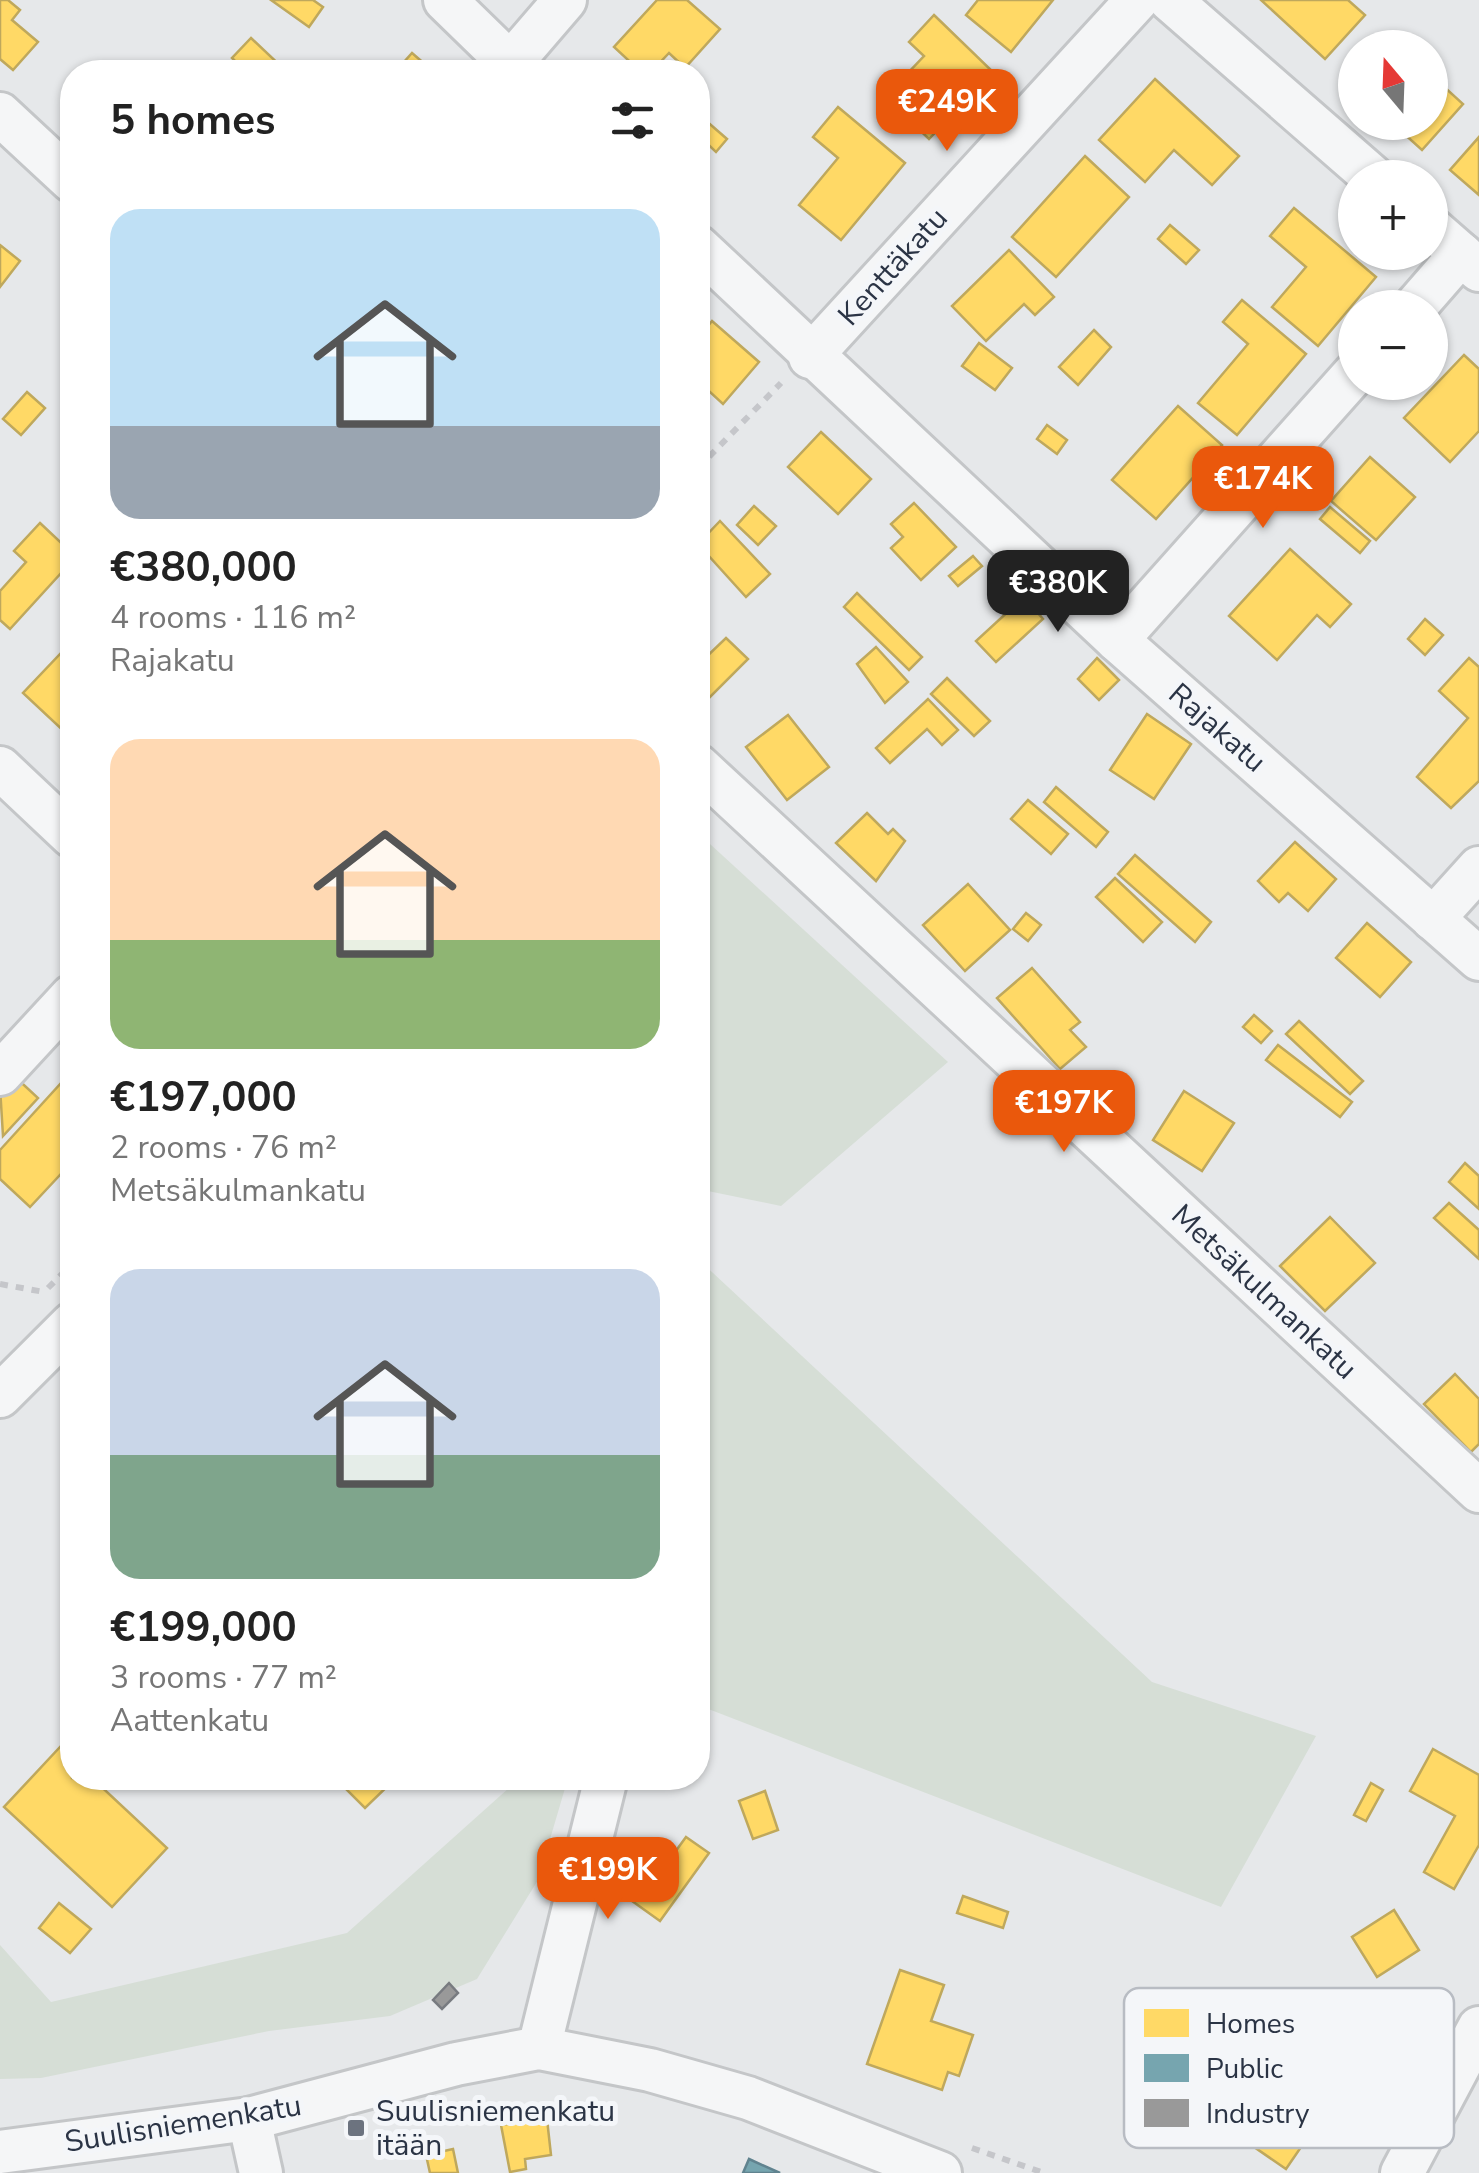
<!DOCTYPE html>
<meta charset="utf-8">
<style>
:root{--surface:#fff;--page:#f6f6f6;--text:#222;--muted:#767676;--accent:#ea580c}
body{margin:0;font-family:"Nunito Sans",sans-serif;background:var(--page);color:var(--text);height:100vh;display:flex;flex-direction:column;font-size:38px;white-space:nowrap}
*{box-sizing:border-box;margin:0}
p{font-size:32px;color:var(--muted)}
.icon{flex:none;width:55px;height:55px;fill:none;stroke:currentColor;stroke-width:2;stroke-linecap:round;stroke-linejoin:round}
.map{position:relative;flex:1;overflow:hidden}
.panel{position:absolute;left:60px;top:60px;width:650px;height:1730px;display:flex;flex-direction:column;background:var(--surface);border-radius:40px;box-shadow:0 2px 8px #0004}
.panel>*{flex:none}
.needle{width:65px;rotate:341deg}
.fabs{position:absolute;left:1338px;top:30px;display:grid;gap:20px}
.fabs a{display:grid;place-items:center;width:110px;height:110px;border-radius:50%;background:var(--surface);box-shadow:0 2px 8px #0004;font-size:50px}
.price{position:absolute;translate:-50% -85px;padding:0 22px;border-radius:20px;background:var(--accent);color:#fff;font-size:32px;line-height:65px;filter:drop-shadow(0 2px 5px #0008)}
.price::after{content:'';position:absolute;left:50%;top:60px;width:30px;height:22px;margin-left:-15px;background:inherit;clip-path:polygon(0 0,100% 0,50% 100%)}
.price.current{background:#222;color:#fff}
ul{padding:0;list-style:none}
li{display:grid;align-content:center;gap:20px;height:530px;padding:0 50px}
li span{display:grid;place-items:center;height:310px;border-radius:30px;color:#555}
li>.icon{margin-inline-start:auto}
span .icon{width:180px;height:180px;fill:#fffc;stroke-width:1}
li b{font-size:42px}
h2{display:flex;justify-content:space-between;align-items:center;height:120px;padding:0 50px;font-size:42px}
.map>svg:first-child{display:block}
.green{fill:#d6ded6}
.homes{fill:#ffd966;stroke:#bfa85c;stroke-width:2.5}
.public{fill:#76a5af;stroke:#60838f;stroke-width:2.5}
.industry{fill:#999;stroke:#787b80;stroke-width:2.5}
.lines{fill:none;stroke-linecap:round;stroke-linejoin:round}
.street-casing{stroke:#c4c6c8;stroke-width:48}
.path{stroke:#c5c6ca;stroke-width:6;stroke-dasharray:8 8;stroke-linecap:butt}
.street{stroke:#f5f6f7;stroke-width:42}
.poi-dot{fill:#6c737f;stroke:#f4f6f9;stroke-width:4}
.labels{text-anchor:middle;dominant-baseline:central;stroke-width:10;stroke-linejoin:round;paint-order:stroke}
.street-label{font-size:30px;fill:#2b3445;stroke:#f4f6f9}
.poi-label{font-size:30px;fill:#2b3445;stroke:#f4f6f9;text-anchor:start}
.key{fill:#f4f6f9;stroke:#b8bcc3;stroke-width:2.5}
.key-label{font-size:28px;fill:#2b3445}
</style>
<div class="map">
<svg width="1479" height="2173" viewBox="0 0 1479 2173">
<rect width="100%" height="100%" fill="#e6e8ea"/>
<g class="green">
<polygon points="698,833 948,1062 781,1206 698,1189"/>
<polygon points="698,1259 1152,1682 1316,1736 1221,1907 698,1705"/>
<polygon points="520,1778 568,1778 538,1880 477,1979 390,2016 269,2031 41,2078 0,2079 0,1945 51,2002 347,1933"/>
</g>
<g class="homes">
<polygon points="0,0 8,0 20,10 12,20 38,42 13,70 0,59"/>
<polygon points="271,0 313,0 323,7 309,27"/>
<polygon points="657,0 687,0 720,29 685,68 669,53 651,72 641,72 614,47"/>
<polygon points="978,0 1053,0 1011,52 966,15"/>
<polygon points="1261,0 1348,0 1365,15 1325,59"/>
<polygon points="934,15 993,72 929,139 885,97 924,56 909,42"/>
<polygon points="251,38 287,72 246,72 232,58"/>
<polygon points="412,53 434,72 395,72"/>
<polygon points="1430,74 1463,104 1422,150 1391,122 1430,122"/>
<polygon points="1155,79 1239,156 1212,185 1174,150 1145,182 1099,140"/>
<polygon points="838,107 905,163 841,240 799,205 838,158 813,137"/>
<polygon points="704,119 727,139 716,152 698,135"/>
<polygon points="1479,137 1479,195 1450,170"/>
<polygon points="1085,156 1129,197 1056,277 1012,237"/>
<polygon points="1294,208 1376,277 1318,346 1272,307 1306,267 1270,236"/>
<polygon points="1170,225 1199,250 1186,264 1158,239"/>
<polygon points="0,245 20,261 0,287"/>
<polygon points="1009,250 1054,297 1035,315 1024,304 986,341 952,306"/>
<polygon points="1242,300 1306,354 1237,435 1198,403 1248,344 1223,322"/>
<polygon points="712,321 759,362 723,404 698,381 698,338"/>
<polygon points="1094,330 1111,347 1078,385 1059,367"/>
<polygon points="979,343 1012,368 995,390 962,366"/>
<polygon points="1464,355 1479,369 1479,431 1450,462 1404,418"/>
<polygon points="27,392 45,408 21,435 3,419"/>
<polygon points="1178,406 1222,445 1156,519 1112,480"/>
<polygon points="1047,425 1067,440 1057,454 1037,439"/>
<polygon points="821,432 871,479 838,514 788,467"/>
<polygon points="1370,457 1415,497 1376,540 1331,501"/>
<polygon points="914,503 956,547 921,580 891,548 903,537 891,524"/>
<polygon points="754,506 776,526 758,545 737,525"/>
<polygon points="1330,507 1370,541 1360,553 1320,519"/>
<polygon points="720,521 770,574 746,597 698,544"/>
<polygon points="40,523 72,553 72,561 10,629 0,620 0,591 26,562 14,551"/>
<polygon points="1290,549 1351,604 1330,627 1317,615 1277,660 1229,616"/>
<polygon points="973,556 982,566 958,586 949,576"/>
<polygon points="857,593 922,657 909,670 844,607"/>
<polygon points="1024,597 1043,619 996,662 976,641"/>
<polygon points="1425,619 1443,635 1425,655 1408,639"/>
<polygon points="726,638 748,659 698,709 698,661 700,663"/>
<polygon points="876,647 908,682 885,703 857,664"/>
<polygon points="61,653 72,663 69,736 23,693"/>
<polygon points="1097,658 1119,680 1099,700 1078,679"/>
<polygon points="1469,658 1479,667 1479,781 1451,808 1417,777 1468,718 1439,691"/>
<polygon points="947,678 990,721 974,736 931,694"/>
<polygon points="928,699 958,730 942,745 927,729 890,763 876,748"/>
<polygon points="1147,714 1191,744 1154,799 1110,770"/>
<polygon points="788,715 829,767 787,800 746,747"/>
<polygon points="1056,787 1108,832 1096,847 1044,802"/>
<polygon points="1028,800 1068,834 1051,854 1011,819"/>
<polygon points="867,813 888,834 893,829 905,841 876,881 836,843"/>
<polygon points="1295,842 1336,879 1308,911 1288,893 1279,902 1258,881"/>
<polygon points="1135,855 1211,922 1195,942 1118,874"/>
<polygon points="1115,878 1162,922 1143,942 1096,897"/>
<polygon points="968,884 1010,930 965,971 923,925"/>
<polygon points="1026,913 1041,925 1028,941 1013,929"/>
<polygon points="1367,923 1411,962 1380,997 1336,958"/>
<polygon points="1032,968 1080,1022 1070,1030 1086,1047 1060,1069 997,998"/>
<polygon points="1254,1015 1272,1031 1261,1043 1243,1027"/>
<polygon points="1299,1021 1363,1081 1350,1094 1286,1034"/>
<polygon points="1278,1045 1352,1102 1340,1117 1266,1060"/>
<polygon points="72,1071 72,1162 30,1207 0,1179 0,1150"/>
<polygon points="12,1074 38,1098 3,1136 0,1087"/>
<polygon points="1184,1091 1234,1123 1202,1171 1153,1140"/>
<polygon points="1465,1163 1479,1176 1479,1209 1449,1182"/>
<polygon points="1449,1203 1479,1230 1479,1259 1434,1218"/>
<polygon points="1330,1217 1375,1263 1325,1311 1280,1266"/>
<polygon points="1455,1374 1479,1399 1479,1444 1471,1452 1424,1404"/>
<polygon points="60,1747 72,1759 72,1778 92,1778 167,1848 112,1907 4,1807"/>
<polygon points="1433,1749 1479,1775 1479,1845 1454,1889 1424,1872 1455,1816 1410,1791"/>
<polygon points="335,1778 396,1778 365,1808"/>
<polygon points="1371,1783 1383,1790 1366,1821 1354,1815"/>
<polygon points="765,1791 778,1830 753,1839 739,1801"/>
<polygon points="686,1837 709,1853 660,1921 618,1891 647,1849 667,1863"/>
<polygon points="963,1896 1008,1912 1003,1928 957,1913"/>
<polygon points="59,1903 91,1929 70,1953 39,1928"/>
<polygon points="1394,1910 1419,1950 1377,1977 1352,1937"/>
<polygon points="900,1970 944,1985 931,2021 973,2035 959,2076 948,2072 942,2090 867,2064"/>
<polygon points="1264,2070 1325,2112 1286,2169 1225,2127"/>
<polygon points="547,2119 551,2155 525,2159 526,2169 510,2172 501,2125"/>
<polygon points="453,2149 458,2173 430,2173 426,2155"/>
</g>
<polygon class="public" points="749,2159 780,2173 743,2173"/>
<polygon class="industry" points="449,1983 458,1993 442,2009 433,2000"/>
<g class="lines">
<defs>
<g id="street">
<polyline points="445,0 519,72"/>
<polyline points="1170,0 1374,178"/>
<polyline points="510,64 565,0"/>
<polyline points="0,114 72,181"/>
<polyline points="1430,227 1479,270"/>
<polyline points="698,247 1117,640 1479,959"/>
<polyline points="1414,308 1461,254"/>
<polyline points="810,357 1137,0"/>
<polyline points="1117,640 1355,373"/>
<polyline points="698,766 1479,1491"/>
<polyline points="0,768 72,836"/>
<polyline points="1433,919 1479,868"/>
<polyline points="0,1074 72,996"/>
<polyline points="0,1396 72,1324"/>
<polyline points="539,2048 606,1778"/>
<polyline points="249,2119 261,2173"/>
<polyline points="0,2152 249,2119 456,2064 539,2048 650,2070 748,2098 940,2173"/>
<polyline points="1402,2173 1479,2028"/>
</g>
</defs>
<use href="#street" class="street-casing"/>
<g class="path">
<polyline points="698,468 781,383"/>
<polyline points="0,1284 44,1292"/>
<polyline points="48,1288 72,1264"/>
<polyline points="972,2148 1044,2173"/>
</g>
<use href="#street" class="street"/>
</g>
<rect class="poi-dot" x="346" y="2118" width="20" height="20" rx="5"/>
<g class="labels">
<g class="street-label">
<text transform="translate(893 267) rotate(-48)">Kenttäkatu</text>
<text transform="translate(1217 728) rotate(41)">Rajakatu</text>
<text transform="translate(1264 1292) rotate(43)">Metsäkulmankatu</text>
<text transform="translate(183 2124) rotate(-9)">Suulisniemenkatu</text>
</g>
<g class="poi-label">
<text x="376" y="2111">Suulisniemenkatu<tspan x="376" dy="34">itään</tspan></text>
</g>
</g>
<rect x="1124" y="1988" width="330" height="160" rx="15" class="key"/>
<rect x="1144" y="2009" width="45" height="28" fill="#ffd966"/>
<rect x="1144" y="2054" width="45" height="28" fill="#76a5af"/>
<rect x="1144" y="2099" width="45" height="28" fill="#999"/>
<g class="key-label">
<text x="1206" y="2033">Homes</text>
<text x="1206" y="2078">Public</text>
<text x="1206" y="2123">Industry</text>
</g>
</svg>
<div class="fabs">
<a><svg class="needle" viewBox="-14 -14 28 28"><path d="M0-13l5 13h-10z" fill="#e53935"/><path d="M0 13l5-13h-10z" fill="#767676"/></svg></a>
<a>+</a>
<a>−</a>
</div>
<b class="price" style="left:947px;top:154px">€249K</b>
<b class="price" style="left:1263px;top:531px">€174K</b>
<b class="price current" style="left:1058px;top:635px">€380K</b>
<b class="price" style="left:1064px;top:1155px">€197K</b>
<b class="price" style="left:608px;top:1922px">€199K</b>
<section class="panel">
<h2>5 homes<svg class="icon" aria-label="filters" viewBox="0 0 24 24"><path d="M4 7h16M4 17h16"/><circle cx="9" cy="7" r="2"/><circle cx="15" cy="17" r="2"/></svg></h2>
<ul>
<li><span style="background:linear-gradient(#bfe0f5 70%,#9aa5b1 0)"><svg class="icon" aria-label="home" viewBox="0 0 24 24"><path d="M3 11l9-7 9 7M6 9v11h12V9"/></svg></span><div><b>€380,000</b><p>4 rooms · 116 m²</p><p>Rajakatu</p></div></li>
<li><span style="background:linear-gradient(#ffd9b3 65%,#8fb573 0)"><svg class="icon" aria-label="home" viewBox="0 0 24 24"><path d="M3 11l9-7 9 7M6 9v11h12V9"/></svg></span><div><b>€197,000</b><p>2 rooms · 76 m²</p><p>Metsäkulmankatu</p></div></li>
<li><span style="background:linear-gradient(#c9d6e8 60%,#7fa58c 0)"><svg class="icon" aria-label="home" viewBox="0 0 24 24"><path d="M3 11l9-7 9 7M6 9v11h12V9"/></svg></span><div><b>€199,000</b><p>3 rooms · 77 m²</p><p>Aattenkatu</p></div></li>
</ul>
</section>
</div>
